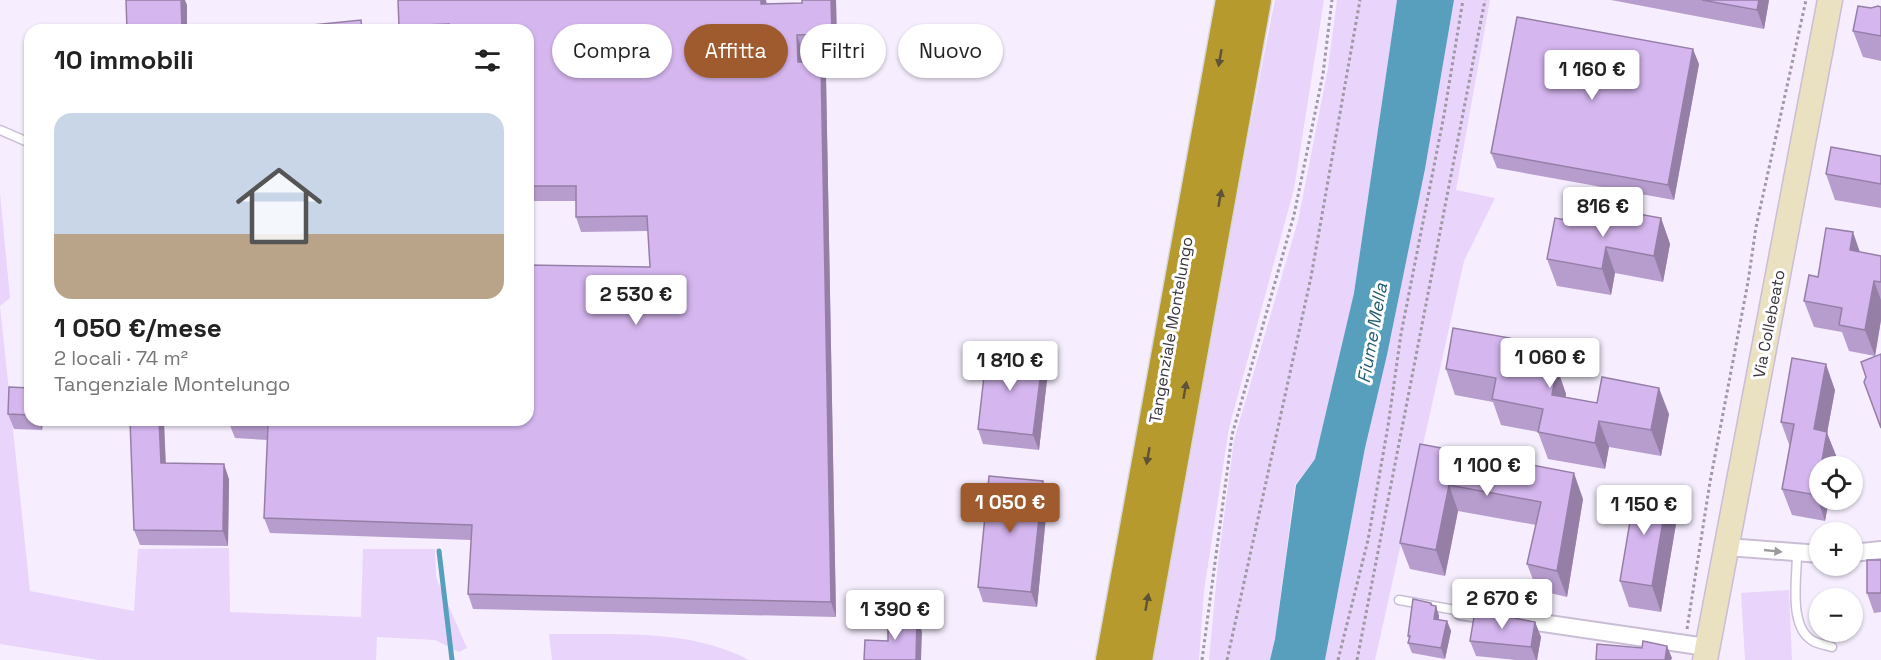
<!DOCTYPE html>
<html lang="it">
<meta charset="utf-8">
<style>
:root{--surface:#fff;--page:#f2f2f2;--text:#222;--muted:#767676;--line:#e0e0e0;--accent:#9f5b2d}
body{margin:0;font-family:"Space Grotesk",sans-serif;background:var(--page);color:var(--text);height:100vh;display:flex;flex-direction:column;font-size:22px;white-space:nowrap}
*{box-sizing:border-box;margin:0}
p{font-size:20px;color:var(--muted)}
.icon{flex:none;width:33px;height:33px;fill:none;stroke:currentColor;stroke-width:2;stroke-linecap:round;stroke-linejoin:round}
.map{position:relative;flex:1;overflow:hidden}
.side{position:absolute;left:24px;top:24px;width:510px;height:402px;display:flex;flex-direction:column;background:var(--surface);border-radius:18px;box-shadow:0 2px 4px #0004}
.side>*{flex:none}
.top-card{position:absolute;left:552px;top:24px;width:570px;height:54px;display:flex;gap:12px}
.fabs{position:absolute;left:1809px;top:456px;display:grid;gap:12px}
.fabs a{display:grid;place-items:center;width:54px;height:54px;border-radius:50%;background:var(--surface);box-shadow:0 2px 4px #0004;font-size:30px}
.price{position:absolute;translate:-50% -51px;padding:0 14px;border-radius:6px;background:#fff;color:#222;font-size:20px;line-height:39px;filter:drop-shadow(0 2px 3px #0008)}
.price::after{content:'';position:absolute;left:50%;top:36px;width:18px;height:14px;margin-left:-9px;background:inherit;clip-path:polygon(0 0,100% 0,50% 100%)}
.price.current{background:var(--accent);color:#fff}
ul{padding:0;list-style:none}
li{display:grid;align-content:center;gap:12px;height:318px;padding:0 30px}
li+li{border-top:2px solid var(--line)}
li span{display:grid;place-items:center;height:186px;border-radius:18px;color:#555}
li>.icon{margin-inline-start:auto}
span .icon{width:108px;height:108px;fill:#fffc;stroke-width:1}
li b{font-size:26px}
h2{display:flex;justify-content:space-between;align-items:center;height:72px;padding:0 30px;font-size:26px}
.pill{padding:0 21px;border-radius:27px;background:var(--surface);box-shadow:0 2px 4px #0004;font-size:21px;line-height:54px}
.pill.current{background:var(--accent);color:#fff}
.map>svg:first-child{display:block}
.green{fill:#e9d4fc}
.water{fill:#579fbc}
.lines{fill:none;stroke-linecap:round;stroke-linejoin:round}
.stream{stroke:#579fbc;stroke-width:5}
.lane-casing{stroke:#cabdd6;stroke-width:11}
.street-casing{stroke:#cabdd6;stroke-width:20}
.secondary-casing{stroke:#cabdd6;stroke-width:27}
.highway-casing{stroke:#d7d6d8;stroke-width:33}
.path{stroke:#9f98a5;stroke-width:3;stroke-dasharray:3 3;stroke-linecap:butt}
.lane{stroke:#fff;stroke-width:8}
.street{stroke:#fff;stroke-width:16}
.secondary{stroke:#e9e1c0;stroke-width:24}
.highway{stroke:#b69a2d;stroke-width:30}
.wall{fill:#b79dce}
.shaded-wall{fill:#957fa7}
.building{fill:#d5b6ef;stroke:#957fa7;stroke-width:1.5}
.oneway{fill:#5e5339}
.oneway2{fill:#9c9a9e}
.labels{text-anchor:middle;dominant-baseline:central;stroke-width:6;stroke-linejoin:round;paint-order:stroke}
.street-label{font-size:16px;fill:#39343e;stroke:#fff}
.water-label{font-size:18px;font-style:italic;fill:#235c72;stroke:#fff}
</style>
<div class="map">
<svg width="1881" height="660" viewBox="0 0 1881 660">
<rect width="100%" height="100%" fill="#f6eefe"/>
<g class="green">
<path d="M1275,0H1324L1294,189L1229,428L1204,591L1199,660H1151C1196,441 1230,219 1275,0Z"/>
<polygon points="1337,0 1397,0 1354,293 1315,459 1295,485 1275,639 1270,660 1209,660 1218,563 1234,440 1298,221 1328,68"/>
<polygon points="1454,0 1490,0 1456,190 1495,198 1464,261 1375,660 1325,660 1365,448 1387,355 1425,169"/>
<polygon points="0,193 10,298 0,306 30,591 134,611 138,549 229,548 230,612 361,617 363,549 435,549 436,577 467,648 459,652 435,640 377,637 376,660 99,660 0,644"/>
<polygon points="1789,590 1792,660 1745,660 1741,593"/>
<path d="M549,634C616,635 688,628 749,660H552Z"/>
</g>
<polygon class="water" points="1397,0 1454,0 1425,169 1387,355 1365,448 1325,660 1270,660 1275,639 1296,485 1315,459 1354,293"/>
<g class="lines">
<polyline class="stream" points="439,551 452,660"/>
<defs>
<g id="lane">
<polyline points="0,130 30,143"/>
<path d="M1797,554C1797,578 1788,627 1813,641C1818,644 1826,645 1832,647"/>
<polyline points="1399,600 1461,611"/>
</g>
<g id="street">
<polyline points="1727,547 1820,554"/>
<polyline points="1852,553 1881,550"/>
<polyline points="1461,611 1706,647"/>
</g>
<polyline id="secondary" points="1705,660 1830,0"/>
<g id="highway">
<polyline points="1111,660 1231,0"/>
<polyline points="1137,660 1256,0"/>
</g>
</defs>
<use href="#lane" class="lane-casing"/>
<use href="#street" class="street-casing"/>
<use href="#secondary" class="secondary-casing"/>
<use href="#highway" class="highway-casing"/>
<g class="path">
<polyline points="1687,629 1710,482 1748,282 1756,227 1806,0"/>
<polyline points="1202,660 1232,435 1294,215 1323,74 1332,0"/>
<polyline points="1227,660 1311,277 1360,0"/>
<polyline points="1338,660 1368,540 1388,426 1401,334 1444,115 1463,0"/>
<polyline points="1357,660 1485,0"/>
</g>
<use href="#lane" class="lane"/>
<use href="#street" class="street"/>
<use href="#secondary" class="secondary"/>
<use href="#highway" class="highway"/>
</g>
<g class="wall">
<polygon points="766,0 767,4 802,3 802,0 836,0 837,49 802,50 803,62 826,77 836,617 473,609 468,594 471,540 270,533 264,518 268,440 235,438 229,423 650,267 648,231 581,232 576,217 576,201 528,201 528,30 401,30 399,26"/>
<polygon points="1611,0 1769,0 1764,29"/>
<polygon points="1881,7 1881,61 1863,57 1853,31"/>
<polygon points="1699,64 1674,200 1497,168 1491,153"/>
<polygon points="1881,156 1881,208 1835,200 1826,174"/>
<polygon points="1661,218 1670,244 1663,282 1615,273 1611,295 1557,286 1547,259 1602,226"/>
<polygon points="1860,252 1881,256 1881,320 1875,356 1849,351 1842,332 1814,327 1804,301 1818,277"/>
<polygon points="1510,338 1518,361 1557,368 1566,394 1566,397 1597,403 1669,414 1661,456 1609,447 1605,469 1548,459 1538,432 1501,425 1493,402 1455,395 1446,369"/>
<polygon points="1048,371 1039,450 983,444 978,429"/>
<polygon points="30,388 30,420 72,420 72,421 43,420 42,430 14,429 8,414"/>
<polygon points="1835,390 1827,433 1837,458 1820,500 1829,500 1825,521 1792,515 1782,489 1790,447 1781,422"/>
<polygon points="130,420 196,420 196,425 164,423 166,463 229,479 228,546 140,545 134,530"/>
<polygon points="1420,444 1583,499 1567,597 1537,590 1527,564 1536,525 1458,511 1445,576 1410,569 1400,543"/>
<polygon points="1048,496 1037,607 983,602 978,587"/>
<polygon points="1677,518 1661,612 1629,607 1620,581"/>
<polygon points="1881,560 1881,612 1874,613 1867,593"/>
<polygon points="1431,603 1432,606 1436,606 1439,616 1439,620 1447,621 1451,631 1445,659 1412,653 1408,643 1409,639 1408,636"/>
<polygon points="1535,622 1541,637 1537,660 1516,660 1476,656 1470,641"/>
</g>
<g class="shaded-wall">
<polygon points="181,0 185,0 187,5 187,30 182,30"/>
<polygon points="761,0 766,0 767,19 761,4"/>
<polygon points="831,0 836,0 837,49 832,34"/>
<polygon points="1759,0 1769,0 1764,29 1757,10"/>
<polygon points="797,35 802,50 804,77 798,62"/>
<polygon points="1693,49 1699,64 1674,200 1668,185"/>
<polygon points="821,62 826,77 836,617 831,602"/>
<polygon points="1661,218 1670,244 1663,282 1654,256"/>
<polygon points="1853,232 1862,258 1850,250"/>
<polygon points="1606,247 1615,273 1611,295 1602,269"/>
<polygon points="1874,281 1881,300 1881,320 1875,356 1865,330"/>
<polygon points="1510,338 1519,364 1506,359"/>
<polygon points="1043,356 1048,371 1039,450 1033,435"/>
<polygon points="1826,364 1835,390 1827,433 1837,458 1835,466 1821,466 1814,429"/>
<polygon points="1557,368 1566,394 1561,421 1552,395"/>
<polygon points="1659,388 1669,414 1661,456 1651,430"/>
<polygon points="39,420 43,420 42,430"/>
<polygon points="159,420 163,420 164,423 166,478 161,463"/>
<polygon points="1599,421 1609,447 1605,469 1595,443"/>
<polygon points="224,464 229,479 228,546 223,531"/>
<polygon points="1574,473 1583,499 1567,597 1557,571"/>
<polygon points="1820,474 1820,500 1829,500 1825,521 1816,495"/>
<polygon points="1043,481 1048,496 1037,607 1031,592"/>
<polygon points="1449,485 1458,511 1445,576 1436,550"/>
<polygon points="1668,492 1677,518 1661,612 1652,586"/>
<polygon points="1431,603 1435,613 1436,606 1439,616 1437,629 1434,619 1431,605"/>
<polygon points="917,617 922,632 921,660 916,660"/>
<polygon points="1447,621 1451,631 1445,659 1441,648"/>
<polygon points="1535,622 1541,637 1537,660 1536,660 1531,647"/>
<polygon points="1667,646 1672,658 1671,660 1665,660"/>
</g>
<g class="building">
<polygon points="126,0 181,0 182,30 127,30"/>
<polygon points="398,0 761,0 761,4 802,3 802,0 831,0 832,34 797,35 798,62 821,62 831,602 468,594 472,525 264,518 268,425 229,423 229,420 528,420 528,265 650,267 647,216 576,217 576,186 528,186 528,30 449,30 449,24 399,26"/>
<polygon points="1702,0 1759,0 1757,10"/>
<polygon points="1858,6 1871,8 1878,6 1881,7 1881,36 1853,31"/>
<polygon points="1517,17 1693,49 1668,185 1491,153"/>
<polygon points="361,20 362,30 263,30"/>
<polygon points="1831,147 1881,156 1881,184 1826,174"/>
<polygon points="1605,208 1661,218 1654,256 1606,247 1602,269 1547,259 1555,218 1602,226"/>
<polygon points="1826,228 1853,232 1850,250 1881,256 1881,282 1874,281 1865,330 1839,325 1842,308 1804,301 1809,275 1818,277"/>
<polygon points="1453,328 1510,338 1506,359 1557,368 1552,395 1597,403 1602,377 1659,388 1651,430 1599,421 1595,443 1538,432 1543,409 1492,399 1496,378 1446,369"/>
<polygon points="987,350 1043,356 1033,435 978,429"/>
<polygon points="1881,354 1881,428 1864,382 1866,377 1861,362"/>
<polygon points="1792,358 1826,364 1814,429 1827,432 1821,466 1820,466 1820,474 1816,495 1782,489 1794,424 1781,422"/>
<polygon points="9,387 30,388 30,415 8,414"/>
<polygon points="130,420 159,420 161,463 224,464 223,531 134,530"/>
<polygon points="1420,444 1574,473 1557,571 1527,564 1541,502 1449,485 1436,550 1400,543"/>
<polygon points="989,476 1043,481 1031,592 978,587"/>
<polygon points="1636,486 1668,492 1652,586 1620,581"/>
<rect x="1867" y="560" width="14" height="33"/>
<polygon points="1413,599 1431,603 1431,605 1436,606 1434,619 1447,621 1441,648 1408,643 1410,636 1408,636"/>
<polygon points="1475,611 1535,622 1531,647 1470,641"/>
<polygon points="888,616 917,617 916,660 864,660 865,640 888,641"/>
<polygon points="1643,641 1667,646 1665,660 1596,660 1597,644 1642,648"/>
</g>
<defs><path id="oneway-solid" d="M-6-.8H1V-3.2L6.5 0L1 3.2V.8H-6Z" transform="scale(1.5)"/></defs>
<g class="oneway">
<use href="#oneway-solid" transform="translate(1220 58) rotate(100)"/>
<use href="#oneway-solid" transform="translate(1220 198) rotate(-80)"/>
<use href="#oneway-solid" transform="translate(1185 390) rotate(-80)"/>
<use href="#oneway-solid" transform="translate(1148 456) rotate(100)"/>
<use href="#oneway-solid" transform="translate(1147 602) rotate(-80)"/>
</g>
<use class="oneway2" href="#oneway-solid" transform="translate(1773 551) rotate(6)"/>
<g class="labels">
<g class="street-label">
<text transform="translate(1769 324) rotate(-79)">Via Collebeato</text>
<text transform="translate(1171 330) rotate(-80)">Tangenziale Montelungo</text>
</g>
<g class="water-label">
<text transform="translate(1372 333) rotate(-80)">Fiume Mella</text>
</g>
</g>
</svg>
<div class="fabs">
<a><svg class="icon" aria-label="locate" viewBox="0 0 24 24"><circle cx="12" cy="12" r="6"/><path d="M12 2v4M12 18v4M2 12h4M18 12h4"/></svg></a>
<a>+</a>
<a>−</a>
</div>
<b class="price" style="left:1592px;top:101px">1 160 €</b>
<b class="price" style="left:1603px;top:238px">816 €</b>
<b class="price" style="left:636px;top:326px">2 530 €</b>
<b class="price" style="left:1550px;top:389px">1 060 €</b>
<b class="price" style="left:1010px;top:392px">1 810 €</b>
<b class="price" style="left:1487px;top:497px">1 100 €</b>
<b class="price current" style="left:1010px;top:534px">1 050 €</b>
<b class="price" style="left:1644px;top:536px">1 150 €</b>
<b class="price" style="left:1502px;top:630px">2 670 €</b>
<b class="price" style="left:895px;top:641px">1 390 €</b>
<div class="top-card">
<a class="pill">Compra</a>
<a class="pill current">Affitta</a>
<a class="pill">Filtri</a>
<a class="pill">Nuovo</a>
</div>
<section class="side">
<h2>10 immobili<svg class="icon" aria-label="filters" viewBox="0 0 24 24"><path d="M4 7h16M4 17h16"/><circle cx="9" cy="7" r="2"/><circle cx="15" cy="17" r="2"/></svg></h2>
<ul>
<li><span style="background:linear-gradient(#c9d6e8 65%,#b9a48a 0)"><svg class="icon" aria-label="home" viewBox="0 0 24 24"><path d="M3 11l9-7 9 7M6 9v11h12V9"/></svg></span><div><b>1 050 €/mese</b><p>2 locali · 74 m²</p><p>Tangenziale Montelungo</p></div></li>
</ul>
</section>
</div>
